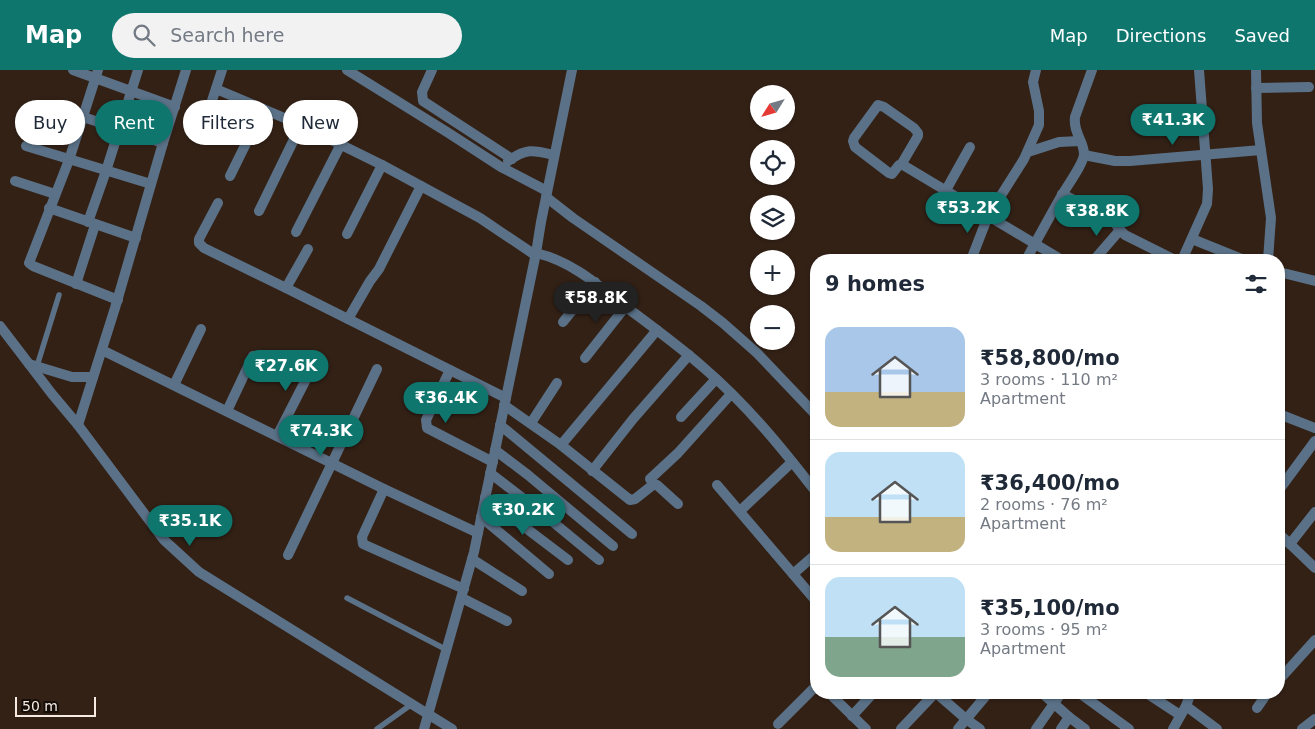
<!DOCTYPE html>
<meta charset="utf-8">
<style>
:root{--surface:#fff;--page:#f2f2f3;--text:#1f2937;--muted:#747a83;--line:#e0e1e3;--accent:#0f766e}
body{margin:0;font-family:"DejaVu Sans",sans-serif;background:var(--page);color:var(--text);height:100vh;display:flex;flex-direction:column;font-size:19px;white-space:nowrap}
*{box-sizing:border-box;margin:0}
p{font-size:16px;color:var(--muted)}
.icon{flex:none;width:28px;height:28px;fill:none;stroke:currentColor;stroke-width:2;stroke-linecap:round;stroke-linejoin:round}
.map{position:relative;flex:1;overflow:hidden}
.side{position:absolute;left:810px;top:184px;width:475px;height:445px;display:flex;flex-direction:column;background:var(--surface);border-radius:20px;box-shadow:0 1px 4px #0004}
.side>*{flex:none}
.hud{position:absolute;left:15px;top:30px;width:475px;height:45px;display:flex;gap:10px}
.needle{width:32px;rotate:233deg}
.fabs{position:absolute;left:750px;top:15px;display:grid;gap:10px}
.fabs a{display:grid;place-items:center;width:45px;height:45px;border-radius:50%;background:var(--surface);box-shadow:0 1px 4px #0004;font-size:25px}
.scale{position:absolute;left:15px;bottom:12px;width:81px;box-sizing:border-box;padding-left:5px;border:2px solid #f6eae2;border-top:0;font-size:14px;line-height:18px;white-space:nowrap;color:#f6eae2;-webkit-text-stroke:4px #150d08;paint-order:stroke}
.price{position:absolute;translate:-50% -42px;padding:0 11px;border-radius:18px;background:var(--accent);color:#fff;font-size:16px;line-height:32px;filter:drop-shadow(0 1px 2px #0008)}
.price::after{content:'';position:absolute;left:50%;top:30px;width:15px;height:11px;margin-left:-8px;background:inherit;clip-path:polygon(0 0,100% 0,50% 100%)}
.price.current{background:#222;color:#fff}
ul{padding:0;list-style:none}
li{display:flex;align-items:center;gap:15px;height:125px;padding:0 15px}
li+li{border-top:1px solid var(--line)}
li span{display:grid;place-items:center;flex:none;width:140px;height:100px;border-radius:15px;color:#555}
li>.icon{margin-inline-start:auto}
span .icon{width:60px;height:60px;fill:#fffc;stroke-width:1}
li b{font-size:21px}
h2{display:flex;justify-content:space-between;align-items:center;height:60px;padding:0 15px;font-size:21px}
.chip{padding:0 18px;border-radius:22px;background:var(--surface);box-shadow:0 1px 4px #0004;font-size:18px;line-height:45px}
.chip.current{background:var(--accent);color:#fff}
header{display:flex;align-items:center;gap:30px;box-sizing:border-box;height:70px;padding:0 25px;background:var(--accent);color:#fff}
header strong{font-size:24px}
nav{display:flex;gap:28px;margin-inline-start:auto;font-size:18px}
.search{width:350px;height:45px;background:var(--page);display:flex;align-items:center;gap:12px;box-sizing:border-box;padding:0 18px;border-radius:28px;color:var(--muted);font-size:19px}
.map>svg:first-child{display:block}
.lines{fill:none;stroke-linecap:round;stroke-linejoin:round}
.service{stroke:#5a7187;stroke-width:5.5}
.minor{stroke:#5a7187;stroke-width:10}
</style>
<header>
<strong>Map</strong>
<div class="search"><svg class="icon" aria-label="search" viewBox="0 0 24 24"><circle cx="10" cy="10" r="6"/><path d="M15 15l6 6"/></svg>Search here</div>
<nav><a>Map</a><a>Directions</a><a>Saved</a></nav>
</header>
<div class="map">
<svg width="1315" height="659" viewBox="0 0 1315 659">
<rect width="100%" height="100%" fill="#332116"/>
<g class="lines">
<g class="service">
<polyline points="37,296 59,225"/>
<polyline points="347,528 447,580"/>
<polyline points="377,659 412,634"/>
</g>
<g class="minor">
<polyline points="73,0 175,37"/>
<polyline points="98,0 69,90 29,193 33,196 118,230"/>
<polyline points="347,0 447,62 501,97 547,121"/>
<polyline points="432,0 422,22 423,31 512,89"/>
<polyline points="1256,0 1257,53 1271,148 1268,190"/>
<polyline points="1256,18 1309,17"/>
<polyline points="216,19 301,55 382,95 480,148 535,185"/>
<polyline points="40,36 83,47 163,73"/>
<polyline points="207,46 222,0"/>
<polyline points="26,76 151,114"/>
<polyline points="1028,82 1059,72 1080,71"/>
<polyline points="1084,85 1115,91 1130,91 1261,80"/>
<path d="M508,91C527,78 533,80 554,85"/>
<polyline points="901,95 918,66 918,63 914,58 884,37 878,35 854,68 853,71 855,77 889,103 892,104 899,95 903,95 1062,190"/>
<polyline points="230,106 263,39"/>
<polyline points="15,111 55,124"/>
<polyline points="946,120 970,77"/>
<polyline points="1062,124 1112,149 1120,160 1125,165 1175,190"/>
<polyline points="546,127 573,148 701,236 723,253 757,283 816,345"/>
<polyline points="218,133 199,169 199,173 204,178 286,218 506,328"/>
<polyline points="49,138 136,168"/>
<polyline points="259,141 301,55"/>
<polyline points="88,152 106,101 138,0"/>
<polyline points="296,162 341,74"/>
<polyline points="347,164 382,95"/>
<polyline points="1192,169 1244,190"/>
<path d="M536,183C571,191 598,215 626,237C653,257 679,276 704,298C747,335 782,378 816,422"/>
<polyline points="971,190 988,146 1024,89 1039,55 1039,41 1033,12 1036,0"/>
<path d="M1026,190C1038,168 1050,146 1062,125C1067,116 1084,93 1084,84C1084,71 1073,63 1075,47L1092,0"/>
<polyline points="1094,190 1120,160"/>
<polyline points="1182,190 1207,134 1208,119 1199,0"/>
<polyline points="1279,202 1315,211"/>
<polyline points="76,214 95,155"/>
<polyline points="286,218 308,179"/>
<polyline points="348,249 370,211 379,199 421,116"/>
<polyline points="563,252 595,212"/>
<polyline points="0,256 52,324 78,355 164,470 199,502 452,659"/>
<polyline points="102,280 384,419 478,463"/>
<polyline points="585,288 626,236"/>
<polyline points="29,294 72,307 93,307"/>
<polyline points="450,300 426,350 427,358 493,392"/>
<polyline points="174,315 201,259"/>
<polyline points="504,335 561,375 630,430 635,429 654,414 657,415 678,434"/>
<polyline points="227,341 253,286"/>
<polyline points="1279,344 1315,358"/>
<polyline points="681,347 716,309"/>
<polyline points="531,353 557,313"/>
<polyline points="78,355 115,238 163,73 186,0"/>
<polyline points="500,355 632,464"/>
<polyline points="277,366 317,288"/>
<polyline points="561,375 657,260"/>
<polyline points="495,380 528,405 613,476"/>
<polyline points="592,401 633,349 689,285"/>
<polyline points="490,403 542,443 599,490"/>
<polyline points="650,409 678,383 731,324"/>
<polyline points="717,415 816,531"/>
<polyline points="384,419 362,467 363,474 464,519"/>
<polyline points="1279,420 1315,371"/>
<polyline points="485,427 568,490"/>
<polyline points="740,441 792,392"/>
<polyline points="481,447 549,504"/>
<polyline points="1279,464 1290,474 1315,498"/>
<polyline points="1290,474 1315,442"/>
<polyline points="288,485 377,299"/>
<polyline points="472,489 522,521"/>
<polyline points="793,504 816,484"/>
<polyline points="462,528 507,551"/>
<polyline points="1279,610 1315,570"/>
<polyline points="828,622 866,659"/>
<polyline points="935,622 966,649 980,659"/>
<polyline points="1041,622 1069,647 1085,659"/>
<polyline points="1078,622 1129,659"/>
<polyline points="1145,622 1180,645"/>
<polyline points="1186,636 1217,659"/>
<polyline points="1257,638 1268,622"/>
<polyline points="852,646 874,622"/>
<polyline points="778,654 816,616"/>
<polyline points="424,659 474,482 536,183 541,152 572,0"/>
<polyline points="901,659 936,622"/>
<polyline points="958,659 989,622"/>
<polyline points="1036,659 1062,622"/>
<polyline points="1061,659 1069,647"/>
<polyline points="1173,659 1186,636 1191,622"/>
<polyline points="1302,659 1315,649"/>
</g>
</g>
</svg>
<div class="fabs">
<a><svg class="needle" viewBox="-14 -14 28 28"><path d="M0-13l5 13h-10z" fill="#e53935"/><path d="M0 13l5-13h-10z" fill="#747a83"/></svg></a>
<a><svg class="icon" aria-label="locate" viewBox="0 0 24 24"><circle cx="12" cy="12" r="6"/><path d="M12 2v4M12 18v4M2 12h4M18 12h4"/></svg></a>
<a><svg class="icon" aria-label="layers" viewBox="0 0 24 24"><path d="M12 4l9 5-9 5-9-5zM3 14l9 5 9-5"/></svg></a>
<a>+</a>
<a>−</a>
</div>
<div class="scale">50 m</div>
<b class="price" style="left:1173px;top:76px">₹41.3K</b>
<b class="price" style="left:968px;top:164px">₹53.2K</b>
<b class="price" style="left:1097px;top:167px">₹38.8K</b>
<b class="price current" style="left:596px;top:254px">₹58.8K</b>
<b class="price" style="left:286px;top:322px">₹27.6K</b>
<b class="price" style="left:446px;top:354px">₹36.4K</b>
<b class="price" style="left:321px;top:387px">₹74.3K</b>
<b class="price" style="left:523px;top:466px">₹30.2K</b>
<b class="price" style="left:190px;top:477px">₹35.1K</b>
<div class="hud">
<a class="chip">Buy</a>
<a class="chip current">Rent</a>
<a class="chip">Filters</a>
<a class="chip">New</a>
</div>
<section class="side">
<h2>9 homes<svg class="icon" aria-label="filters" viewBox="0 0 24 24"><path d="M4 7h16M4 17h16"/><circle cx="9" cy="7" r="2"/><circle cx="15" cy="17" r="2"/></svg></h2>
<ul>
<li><span style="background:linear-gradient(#a9c7e8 65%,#c2b280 0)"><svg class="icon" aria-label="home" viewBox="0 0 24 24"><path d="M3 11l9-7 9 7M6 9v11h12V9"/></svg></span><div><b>₹58,800/mo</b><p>3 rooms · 110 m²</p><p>Apartment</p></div></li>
<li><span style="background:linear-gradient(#bfe0f5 65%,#c2b280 0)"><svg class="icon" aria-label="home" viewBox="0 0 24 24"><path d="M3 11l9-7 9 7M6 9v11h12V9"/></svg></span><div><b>₹36,400/mo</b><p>2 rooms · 76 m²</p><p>Apartment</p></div></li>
<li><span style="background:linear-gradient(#bfe0f5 60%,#7fa58c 0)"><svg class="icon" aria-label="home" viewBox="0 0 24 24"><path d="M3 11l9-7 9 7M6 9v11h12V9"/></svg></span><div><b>₹35,100/mo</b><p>3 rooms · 95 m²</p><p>Apartment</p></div></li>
</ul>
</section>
</div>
